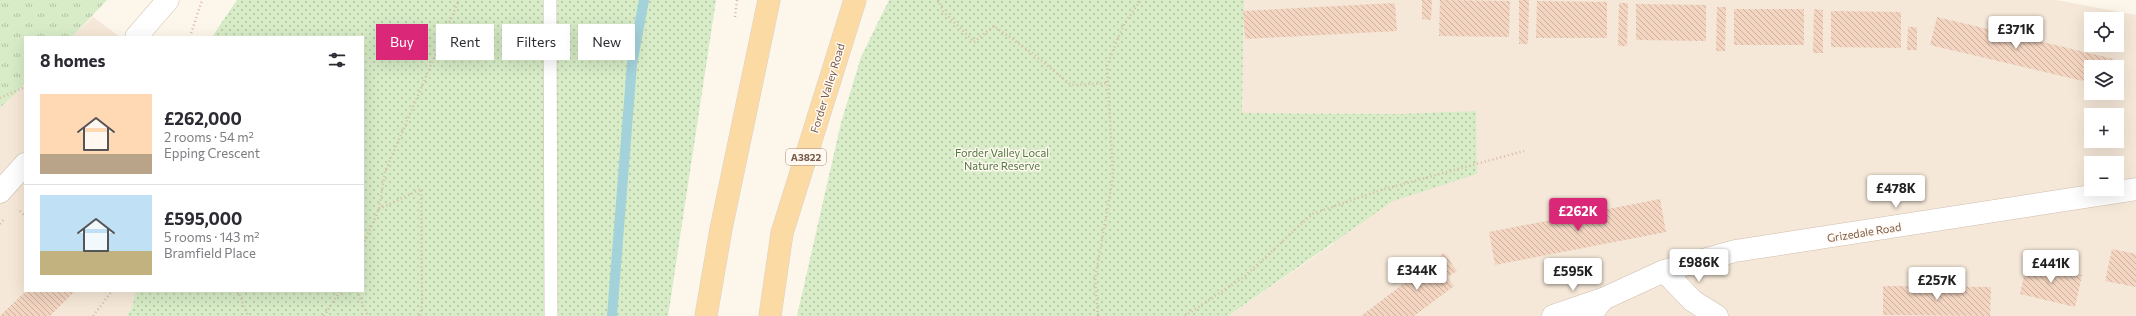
<!DOCTYPE html>
<meta charset="utf-8">
<style>
:root{--surface:#fff;--page:#f7f7f7;--text:#2b2b33;--muted:#7c7c81;--line:#e1e1e2;--accent:#db2777}
body{margin:0;font-family:Commissioner,sans-serif;background:var(--page);color:var(--text);height:100vh;display:flex;flex-direction:column;font-size:15px;white-space:nowrap}
*{box-sizing:border-box;margin:0}
p{font-size:13px;color:var(--muted)}
.icon{flex:none;width:22px;height:22px;fill:none;stroke:currentColor;stroke-width:2;stroke-linecap:round;stroke-linejoin:round}
.map{position:relative;flex:1;overflow:hidden}
.panel{position:absolute;left:24px;top:36px;width:340px;height:256px;display:flex;flex-direction:column;background:var(--surface);border-radius:0px;box-shadow:0 4px 16px #0002}
.panel>*{flex:none}
.hud{position:absolute;left:376px;top:24px;width:380px;height:36px;display:flex;gap:8px}
.buttons{position:absolute;left:2084px;top:12px;display:grid;gap:8px}
.buttons a{display:grid;place-items:center;width:40px;height:40px;border-radius:0px;background:var(--surface);box-shadow:0 4px 16px #0002;font-size:20px}
.price{position:absolute;translate:-50% -34px;padding:0 9px;border-radius:4px;background:#fff;color:#222;font-size:13px;line-height:26px;filter:drop-shadow(0 1px 2px #0008)}
.price::after{content:'';position:absolute;left:50%;top:24px;width:12px;height:9px;margin-left:-6px;background:inherit;clip-path:polygon(0 0,100% 0,50% 100%)}
.price.current{background:var(--accent);color:#fff}
ul{padding:0;list-style:none}
li{display:flex;align-items:center;gap:12px;height:100px;padding:0 16px}
li+li{border-top:1px solid var(--line)}
li span{display:grid;place-items:center;flex:none;width:112px;height:80px;border-radius:0px;color:#555}
li>.icon{margin-inline-start:auto}
span .icon{width:48px;height:48px;fill:#fffc;stroke-width:1}
li b{font-size:17px}
h2{display:flex;justify-content:space-between;align-items:center;height:48px;padding:0 16px;font-size:17px}
.pill{padding:0 14px;border-radius:0px;background:var(--surface);box-shadow:0 4px 16px #0002;font-size:14px;line-height:36px}
.pill.current{background:var(--accent);color:#fff}
.map>svg:first-child{display:block}
.residential{fill:#f5e8d8;fill-rule:evenodd}
.grass{fill:url(#grass-tufts)}
.park{fill:url(#park-dots)}
.lines{fill:none;stroke-linecap:round;stroke-linejoin:round}
.stream{stroke:#a3d2da;stroke-width:10}
.building{fill:url(#building-back-hatch)}
.service-casing{stroke:#d0bdae;stroke-width:14}
.minor-casing{stroke:#d0bdae;stroke-width:23}
.primary-casing{stroke:#d9d1cd;stroke-width:23}
.path{stroke:#d9b8a3;stroke-width:2.5;stroke-dasharray:1 3;stroke-linecap:butt}
.service{stroke:#fff;stroke-width:13}
.minor{stroke:#fff;stroke-width:22}
.primary{stroke:#fcdaa3;stroke-width:22}
.labels{text-anchor:middle;dominant-baseline:central;stroke-width:3;stroke-linejoin:round;paint-order:stroke}
.shield{fill:#fff9f1;stroke:#a18b7e;stroke-width:1}
.shield-label{font-size:10px;font-weight:bold;fill:#795c4c}
.street-label{font-size:11px;fill:#795c4c;stroke:#fff9f1}
.park-label{font-size:11px;fill:#527941;stroke:#fff9f1}
</style>
<div class="map">
<svg width="2136" height="316" viewBox="0 0 2136 316">
<defs>
<pattern id="grass-tufts" width="24" height="20" patternUnits="userSpaceOnUse"><rect width="24" height="20" fill="#d7ecc7"/><path d="M3 7l-1-3M5 7V3M7 7l1-3M15 17l-1-3M17 17v-4M19 17l1-3" fill="none" stroke="#b3c2a4"/></pattern>
<pattern id="park-dots" width="8" height="8" patternUnits="userSpaceOnUse"><rect width="8" height="8" fill="#d7ecc7"/><path d="M2 2h.1M6 6h.1" fill="none" stroke="#b3c2a4" stroke-width="1.8" stroke-linecap="round"/></pattern>
<pattern id="building-back-hatch" width="6" height="6" patternUnits="userSpaceOnUse"><rect width="6" height="6" fill="#f3d5c1"/><path d="M-1 5l2 2M0 0l6 6M5-1l2 2" fill="none" stroke="#cab09f"/></pattern>
</defs>
<rect width="100%" height="100%" fill="#fdf6ea"/>
<g class="residential">
<path d="M1244,0H2056L2136,15V316H1228L1333,244L1400,114L1242,113ZM2091,19H2117V45H2091ZM2091,67H2117V93H2091ZM2091,115H2117V141H2091ZM2091,163H2117V189H2091Z"/>
<polygon points="93,17 120,37 72,37"/>
<polygon points="25,84 25,291 136,291 132,308 127,316 0,316 0,108"/>
</g>
<polygon class="grass" points="0,0 107,0 72,37 25,37 25,84 0,108"/>
<g class="park">
<polygon points="237,0 716,0 668,316 127,316 132,308 136,291 363,291 363,37 212,37"/>
<polygon points="889,0 1244,0 1242,113 1400,114 1476,111 1477,174 1393,201 1228,316 797,316 841,123 861,57"/>
</g>
<g class="lines">
<polyline class="stream" points="612,316 632,64 644,0"/>
</g>
<g class="building">
<polygon points="1422,0 1432,0 1431,20 1422,19"/>
<polygon points="1440,0 1510,1 1509,37 1439,36"/>
<polygon points="1519,0 1529,0 1528,44 1519,44"/>
<polygon points="1537,1 1607,2 1607,38 1536,38"/>
<polygon points="1395,3 1397,31 1245,39 1243,11"/>
<polygon points="1619,3 1628,3 1627,46 1618,46"/>
<polygon points="1636,4 1706,5 1706,41 1636,40"/>
<polygon points="1717,7 1726,7 1725,51 1716,51"/>
<rect x="1734" y="9" width="70" height="36"/>
<polygon points="1814,9 1823,10 1823,53 1813,53"/>
<polygon points="1831,11 1901,12 1901,48 1831,47"/>
<polygon points="1937,17 2114,59 2112,67 2091,67 2091,83 1930,45"/>
<polygon points="1908,27 1917,27 1917,50 1907,50"/>
<polygon points="1660,199 1666,232 1495,265 1489,232"/>
<polygon points="2112,249 2136,254 2136,287 2105,281"/>
<polygon points="1444,253 1457,271 1447,277 1454,286 1414,316 1361,316"/>
<polygon points="2027,262 2082,275 2075,307 2020,294"/>
<polygon points="1883,286 1991,287 1990,316 1883,315"/>
<polygon points="26,291 75,291 50,316 0,316"/>
</g>
<g class="lines">
<defs>
<polyline id="service" points="550,0 551,316"/>
<g id="minor">
<polyline points="136,37 168,0"/>
<polyline points="0,192 25,164"/>
<polyline points="1664,271 1693,301 1717,316"/>
<polyline points="1553,316 1603,299"/>
<polyline points="1590,316 1603,299 1664,271 1735,251 2136,189"/>
</g>
<g id="primary">
<polyline points="706,316 721,229 769,0"/>
<polyline points="770,316 782,233 855,0"/>
</g>
</defs>
<use href="#service" class="service-casing"/>
<use href="#minor" class="minor-casing"/>
<use href="#primary" class="primary-casing"/>
<g class="path">
<polyline points="938,0 943,11 974,42 994,26 1032,53 1071,85 1108,83"/>
<polyline points="735,17 737,0"/>
<polyline points="190,37 202,0"/>
<polyline points="0,98 25,87"/>
<polyline points="379,209 421,189 422,302 420,316"/>
<polyline points="20,211 25,216"/>
<polyline points="0,224 4,219"/>
<polyline points="363,245 379,209 385,172 459,0"/>
<polyline points="238,291 248,316"/>
<polyline points="357,291 368,316"/>
<polyline points="93,316 112,291"/>
<polyline points="324,316 340,291"/>
<polyline points="1098,316 1095,279 1113,177 1107,65 1124,24 1141,0"/>
<polyline points="1185,316 1245,276 1312,214 1381,190 1524,151"/>
</g>
<use href="#service" class="service"/>
<use href="#minor" class="minor"/>
<use href="#primary" class="primary"/>
</g>
<g class="labels">
<rect class="shield" x="786" y="149" width="40" height="16" rx="3"/>
<g class="shield-label">
<text x="806" y="157">A3822</text>
</g>
<g class="street-label">
<text transform="translate(827 88) rotate(-73)">Forder Valley Road</text>
<text transform="translate(1864 232) rotate(-9)">Grizedale Road</text>
</g>
<g class="park-label">
<text x="1002" y="152">Forder Valley Local<tspan x="1002" dy="13">Nature Reserve</tspan></text>
</g>
</g>
</svg>
<div class="buttons">
<a><svg class="icon" aria-label="locate" viewBox="0 0 24 24"><circle cx="12" cy="12" r="6"/><path d="M12 2v4M12 18v4M2 12h4M18 12h4"/></svg></a>
<a><svg class="icon" aria-label="layers" viewBox="0 0 24 24"><path d="M12 4l9 5-9 5-9-5zM3 14l9 5 9-5"/></svg></a>
<a>+</a>
<a>−</a>
</div>
<b class="price" style="left:2016px;top:50px">£371K</b>
<b class="price" style="left:1896px;top:209px">£478K</b>
<b class="price current" style="left:1578px;top:232px">£262K</b>
<b class="price" style="left:1699px;top:283px">£986K</b>
<b class="price" style="left:2051px;top:284px">£441K</b>
<b class="price" style="left:1417px;top:291px">£344K</b>
<b class="price" style="left:1573px;top:292px">£595K</b>
<b class="price" style="left:1937px;top:301px">£257K</b>
<div class="hud">
<a class="pill current">Buy</a>
<a class="pill">Rent</a>
<a class="pill">Filters</a>
<a class="pill">New</a>
</div>
<section class="panel">
<h2>8 homes<svg class="icon" aria-label="filters" viewBox="0 0 24 24"><path d="M4 7h16M4 17h16"/><circle cx="9" cy="7" r="2"/><circle cx="15" cy="17" r="2"/></svg></h2>
<ul>
<li><span style="background:linear-gradient(#ffd9b3 75%,#b9a48a 0)"><svg class="icon" aria-label="home" viewBox="0 0 24 24"><path d="M3 11l9-7 9 7M6 9v11h12V9"/></svg></span><div><b>£262,000</b><p>2 rooms · 54 m²</p><p>Epping Crescent</p></div></li>
<li><span style="background:linear-gradient(#bfe0f5 70%,#c2b280 0)"><svg class="icon" aria-label="home" viewBox="0 0 24 24"><path d="M3 11l9-7 9 7M6 9v11h12V9"/></svg></span><div><b>£595,000</b><p>5 rooms · 143 m²</p><p>Bramfield Place</p></div></li>
</ul>
</section>
</div>
